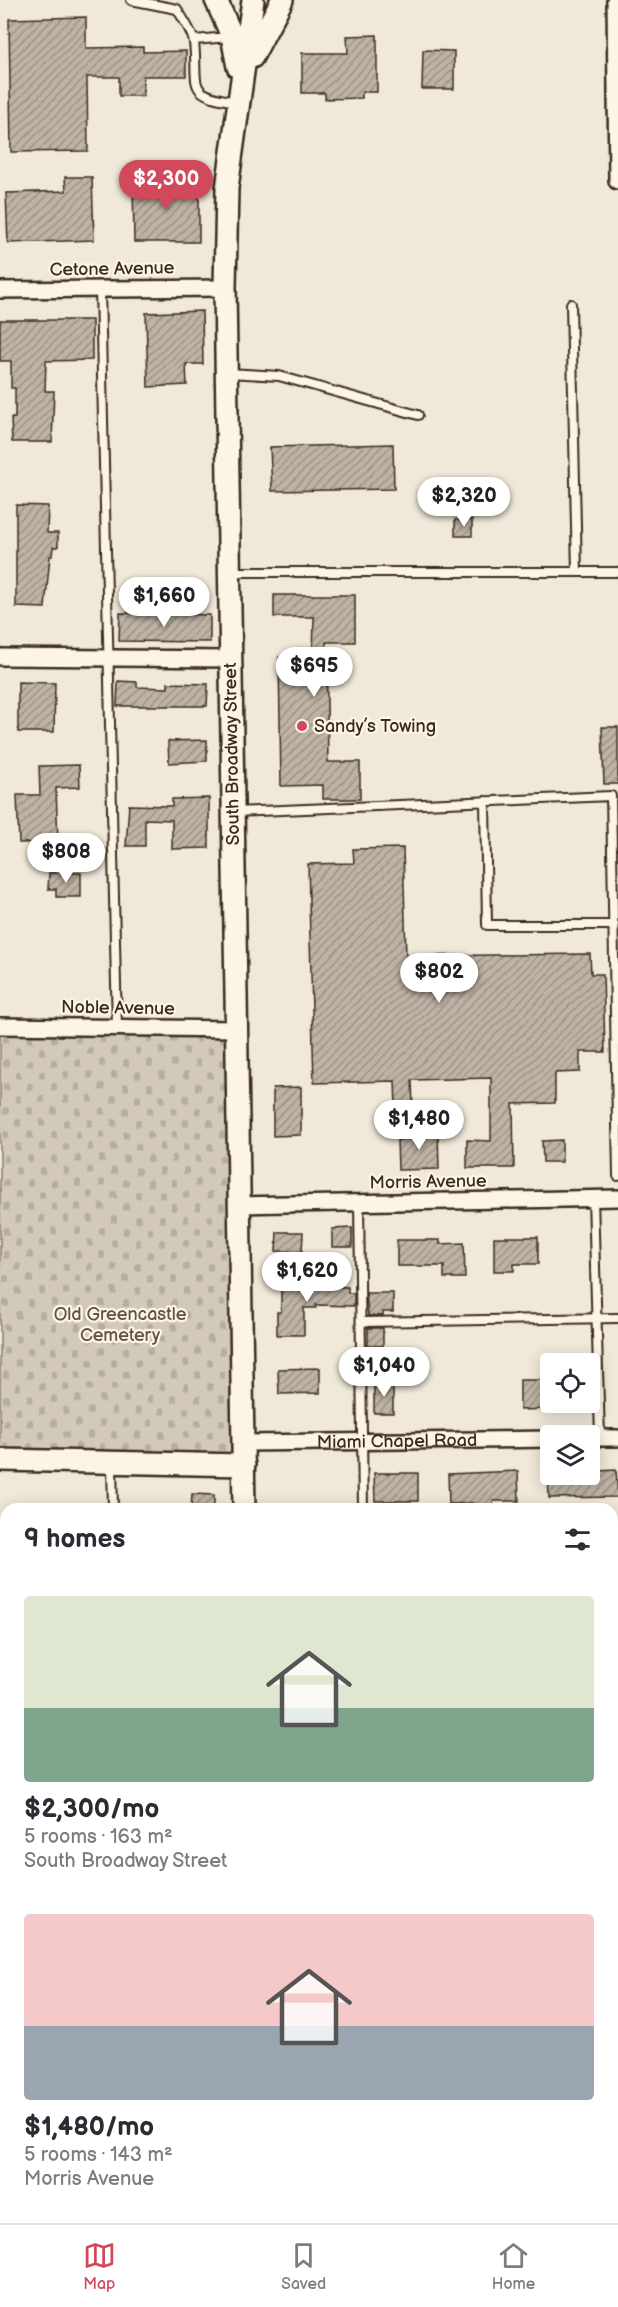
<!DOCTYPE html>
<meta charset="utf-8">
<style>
:root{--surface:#fff;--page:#f2f2f3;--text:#2b2b33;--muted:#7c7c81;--line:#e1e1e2;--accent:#d1495b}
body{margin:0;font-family:"Balsamiq Sans",sans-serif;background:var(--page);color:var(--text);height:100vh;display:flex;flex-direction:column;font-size:22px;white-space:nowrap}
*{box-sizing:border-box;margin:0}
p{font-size:20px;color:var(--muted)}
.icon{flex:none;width:33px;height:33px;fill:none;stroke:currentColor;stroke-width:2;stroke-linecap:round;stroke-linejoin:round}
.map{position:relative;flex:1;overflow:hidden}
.side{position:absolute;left:0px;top:1503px;width:618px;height:720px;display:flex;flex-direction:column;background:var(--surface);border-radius:18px 18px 0 0;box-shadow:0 3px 15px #0003}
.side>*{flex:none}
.fabs{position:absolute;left:540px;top:1353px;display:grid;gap:12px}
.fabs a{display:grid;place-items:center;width:60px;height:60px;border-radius:6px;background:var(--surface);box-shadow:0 3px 15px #0003;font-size:30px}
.price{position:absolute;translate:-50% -51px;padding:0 14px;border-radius:21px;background:#fff;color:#222;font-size:20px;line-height:39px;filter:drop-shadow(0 2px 3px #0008)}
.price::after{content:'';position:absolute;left:50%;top:36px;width:18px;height:14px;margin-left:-9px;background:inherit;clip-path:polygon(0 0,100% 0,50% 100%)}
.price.active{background:var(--accent);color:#fff}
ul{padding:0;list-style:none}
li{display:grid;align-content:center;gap:12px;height:318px;padding:0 24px}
li span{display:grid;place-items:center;height:186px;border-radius:6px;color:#555}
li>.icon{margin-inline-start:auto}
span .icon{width:108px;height:108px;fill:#fffc;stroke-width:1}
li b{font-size:26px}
h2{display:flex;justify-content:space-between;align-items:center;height:72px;padding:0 24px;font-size:26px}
.tabs{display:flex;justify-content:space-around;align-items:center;height:84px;border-top:2px solid var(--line);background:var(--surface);font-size:16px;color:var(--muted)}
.tabs a{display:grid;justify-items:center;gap:3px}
.tabs .active{color:var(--accent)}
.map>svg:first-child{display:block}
.cemetery{fill:url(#cemetery-stones);stroke:#867a6c;stroke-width:1.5}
.building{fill:url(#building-hatch);stroke:#3b2a1e;stroke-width:1.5}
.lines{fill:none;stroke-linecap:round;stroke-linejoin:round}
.lane-casing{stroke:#3b2a1e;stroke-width:12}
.street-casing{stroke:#3b2a1e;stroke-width:20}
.secondary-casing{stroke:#3b2a1e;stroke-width:26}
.lane{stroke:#fcf5e5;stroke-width:8}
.street{stroke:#fcf5e5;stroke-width:15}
.secondary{stroke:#fcf5e5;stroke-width:21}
.rail{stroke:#3b2a1e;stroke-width:4.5;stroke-dasharray:9 4.5;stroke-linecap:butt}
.poi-dot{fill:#d1495b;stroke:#fcf5e5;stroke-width:2}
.labels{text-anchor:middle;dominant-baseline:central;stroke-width:4.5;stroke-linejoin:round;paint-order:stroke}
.street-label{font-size:18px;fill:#3b2a1e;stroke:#fcf5e5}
.poi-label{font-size:18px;fill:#3b2a1e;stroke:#fcf5e5;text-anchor:start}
.park-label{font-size:18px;fill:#615245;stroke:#fcf5e5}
</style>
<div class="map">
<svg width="618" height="2223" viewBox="0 0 618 2223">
<defs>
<pattern id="cemetery-stones" width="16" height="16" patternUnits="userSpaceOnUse" patternTransform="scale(1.5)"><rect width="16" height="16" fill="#d2c9ba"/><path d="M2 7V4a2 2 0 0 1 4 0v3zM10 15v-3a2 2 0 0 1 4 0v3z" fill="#b5ad9f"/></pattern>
<pattern id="building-hatch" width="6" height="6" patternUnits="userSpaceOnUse" patternTransform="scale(1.5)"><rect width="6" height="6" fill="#beb3a4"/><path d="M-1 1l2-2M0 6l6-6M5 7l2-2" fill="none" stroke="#9c9285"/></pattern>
</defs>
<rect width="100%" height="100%" fill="#f0e9d9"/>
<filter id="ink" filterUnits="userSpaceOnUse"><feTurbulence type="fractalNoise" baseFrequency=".0167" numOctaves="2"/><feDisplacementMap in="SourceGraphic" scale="12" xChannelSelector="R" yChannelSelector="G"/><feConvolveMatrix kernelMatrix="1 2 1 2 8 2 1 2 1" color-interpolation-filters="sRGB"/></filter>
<g filter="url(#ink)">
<polygon class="cemetery" points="0,1026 236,1029 244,1465 0,1460"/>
<g class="building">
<polygon points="86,17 86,48 143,47 143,52 186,51 186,76 143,76 143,96 119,96 119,77 87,77 88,151 11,152 9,19"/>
<polygon points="377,35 377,92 362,92 362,98 325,99 325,93 302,93 302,53 348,53 347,36"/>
<polygon points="423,50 454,51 454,89 422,89"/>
<polygon points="65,177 92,177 94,240 8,243 6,193 66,191"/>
<polygon points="199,180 199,242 134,242 133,181"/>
<polygon points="202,311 203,364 186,364 187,385 148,387 146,313"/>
<polygon points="0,320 92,320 92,360 46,361 45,391 54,391 52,442 12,442 11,418 15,418 15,388 11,388 11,361 0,361"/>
<polygon points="393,444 394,489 272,491 270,447"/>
<polygon points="16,505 48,506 47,533 58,533 58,547 53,547 52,556 50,556 45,608 16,607"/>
<rect x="455" y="520" width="17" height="16"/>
<polygon points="274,595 355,595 355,642 326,642 328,762 360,762 360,799 323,799 323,785 281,786 279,657 313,656 314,617 274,617"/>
<polygon points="120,613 210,615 210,642 119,641"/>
<polygon points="118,681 137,682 137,687 168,688 168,683 208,684 207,706 117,706"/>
<polygon points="18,682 55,683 54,732 18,732"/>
<polygon points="602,727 618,727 618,784 604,784"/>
<polygon points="207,740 207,761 169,763 168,741"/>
<polygon points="79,765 80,787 56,788 58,842 19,843 17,795 40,795 39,766"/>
<polygon points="209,798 209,848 172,849 172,820 145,819 145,846 126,846 129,805 172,806 172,799"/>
<polygon points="403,848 406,956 590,954 591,974 603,974 605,1052 580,1052 580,1072 555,1073 555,1103 513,1104 514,1168 467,1168 467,1140 491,1141 491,1078 412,1080 413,1108 396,1108 395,1081 314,1083 308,864 354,863 353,849"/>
<polygon points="49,873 81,873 81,897 56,897 56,889 48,889"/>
<polygon points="301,1087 301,1135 273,1136 273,1088"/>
<polygon points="417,1129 438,1129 439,1169 398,1170 397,1140 417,1138"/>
<polygon points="562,1140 562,1162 543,1162 542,1141"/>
<polygon points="352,1228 352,1247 332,1247 332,1229"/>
<polygon points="277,1232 303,1232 302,1252 276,1251"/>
<polygon points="494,1237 538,1237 538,1264 514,1264 514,1271 494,1271"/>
<polygon points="397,1240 440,1240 440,1244 464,1243 465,1278 444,1278 444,1266 397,1266"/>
<polygon points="281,1281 315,1281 315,1286 348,1287 348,1293 354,1293 354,1306 316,1305 316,1308 304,1308 304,1335 277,1335 277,1312 281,1312"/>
<polygon points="366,1293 393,1293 393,1312 383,1312 383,1316 368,1316"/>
<rect x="368" y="1328" width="15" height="18"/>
<polygon points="320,1368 320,1393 279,1394 278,1369"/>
<polygon points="520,1380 550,1380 550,1409 520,1410"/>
<rect x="374" y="1383" width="19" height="30"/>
<polygon points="616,1470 618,1497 549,1498 548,1474 598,1474 598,1471"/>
<polygon points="518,1471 519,1501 493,1501 493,1508 473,1507 473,1503 449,1504 448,1474"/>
<polygon points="374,1473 418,1473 418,1501 375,1501"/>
<polygon points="192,1494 214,1495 214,1509 191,1509"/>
</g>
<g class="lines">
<defs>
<g id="lane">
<path d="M131,0L177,9C183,19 192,31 194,42C199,87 184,94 237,102"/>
<polyline points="194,40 229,37"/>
<polyline points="100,289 117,1028"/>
<polyline points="571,304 577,572"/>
<polyline points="228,373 279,376 418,415"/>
<polyline points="232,572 618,572"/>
<polyline points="485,801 487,925 614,925"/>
<polyline points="234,812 611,796 618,1176"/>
<polyline points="593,1198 600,1438"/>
<polyline points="359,1203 363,1509"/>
<polyline points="361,1322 618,1318"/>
<polyline points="112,1465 113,1509"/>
<polyline points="612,1546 618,1546"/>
<polyline points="612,1983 618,1983"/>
<polyline points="0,2093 6,2093"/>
<polyline points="612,2203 618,2203"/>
<polyline points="0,2216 6,2216"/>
<polyline points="9,2223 10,2217"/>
</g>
<g id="street">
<polyline points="615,0 617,181"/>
<polyline points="0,290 225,288"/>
<polyline points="0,657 231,659"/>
<polyline points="0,1026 236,1029"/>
<polyline points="238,1205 618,1198"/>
<polyline points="590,1438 618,1438"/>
<path id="s1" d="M243,1443L550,1439"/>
<polyline points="612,1644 615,1644"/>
<polyline points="612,1873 618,1873"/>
<polyline points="612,2092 618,2092"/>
</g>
<g id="secondary">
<polyline points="216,0 232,36 238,67"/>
<polyline points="252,57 282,0"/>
<polyline points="0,1460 244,1465"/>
<polyline points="244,1509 225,288 227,188 253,0"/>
<polyline points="256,2223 257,2217"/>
</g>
</defs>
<use href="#lane" class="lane-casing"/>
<use href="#street" class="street-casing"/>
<use href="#secondary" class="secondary-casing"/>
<use href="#lane" class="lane"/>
<use href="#street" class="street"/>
<use href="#secondary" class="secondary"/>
<g class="rail">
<polyline points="612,1684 618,1676"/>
<polyline points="612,1703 618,1695"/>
<polyline points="612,1719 618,1711"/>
<polyline points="206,2223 210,2217"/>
<polyline points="218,2223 223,2217"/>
<polyline points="230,2223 235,2217"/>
</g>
</g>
</g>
<circle class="poi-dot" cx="302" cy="726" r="6"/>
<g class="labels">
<g class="street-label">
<text transform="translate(112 269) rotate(-1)">Cetone Avenue</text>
<text transform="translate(232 754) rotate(-91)">South Broadway Street</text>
<text transform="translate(118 1008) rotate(1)">Noble Avenue</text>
<text transform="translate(428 1182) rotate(-1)">Morris Avenue</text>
<text stroke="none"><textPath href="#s1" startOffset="154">Miami Chapel Road</textPath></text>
</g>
<g class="poi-label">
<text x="314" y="726">Sandy’s Towing</text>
</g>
<g class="park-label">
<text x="120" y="1314">Old Greencastle<tspan x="120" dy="21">Cemetery</tspan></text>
</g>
</g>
</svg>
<div class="fabs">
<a><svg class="icon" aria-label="locate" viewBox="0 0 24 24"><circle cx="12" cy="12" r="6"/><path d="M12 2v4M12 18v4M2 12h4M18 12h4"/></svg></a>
<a><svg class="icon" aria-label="layers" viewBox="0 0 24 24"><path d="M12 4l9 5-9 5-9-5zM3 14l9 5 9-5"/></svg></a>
</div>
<b class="price active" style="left:166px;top:211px">$2,300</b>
<b class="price" style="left:464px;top:528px">$2,320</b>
<b class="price" style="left:164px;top:628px">$1,660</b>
<b class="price" style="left:314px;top:698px">$695</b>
<b class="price" style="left:66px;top:884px">$808</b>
<b class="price" style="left:439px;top:1004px">$802</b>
<b class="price" style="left:419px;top:1151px">$1,480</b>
<b class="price" style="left:307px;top:1303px">$1,620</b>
<b class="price" style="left:384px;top:1398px">$1,040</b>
<section class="side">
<h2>9 homes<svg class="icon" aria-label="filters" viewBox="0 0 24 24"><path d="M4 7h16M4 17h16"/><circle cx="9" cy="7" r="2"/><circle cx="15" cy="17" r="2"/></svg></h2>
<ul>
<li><span style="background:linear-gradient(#dfe7d0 60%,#7fa58c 0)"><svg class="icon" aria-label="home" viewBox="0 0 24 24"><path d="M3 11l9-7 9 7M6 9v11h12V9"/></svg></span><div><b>$2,300/mo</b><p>5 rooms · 163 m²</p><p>South Broadway Street</p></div></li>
<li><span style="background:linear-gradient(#f6c9c9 60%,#9aa5b1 0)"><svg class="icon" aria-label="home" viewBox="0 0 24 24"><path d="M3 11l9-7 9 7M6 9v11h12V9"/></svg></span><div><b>$1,480/mo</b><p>5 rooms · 143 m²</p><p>Morris Avenue</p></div></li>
</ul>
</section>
</div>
<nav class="tabs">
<a class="active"><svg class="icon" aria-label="map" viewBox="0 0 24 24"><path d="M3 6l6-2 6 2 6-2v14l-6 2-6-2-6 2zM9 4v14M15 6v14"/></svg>Map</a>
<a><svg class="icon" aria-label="saved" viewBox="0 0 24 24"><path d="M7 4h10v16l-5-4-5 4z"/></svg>Saved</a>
<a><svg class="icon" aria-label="home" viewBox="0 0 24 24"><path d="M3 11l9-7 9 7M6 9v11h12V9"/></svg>Home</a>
</nav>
